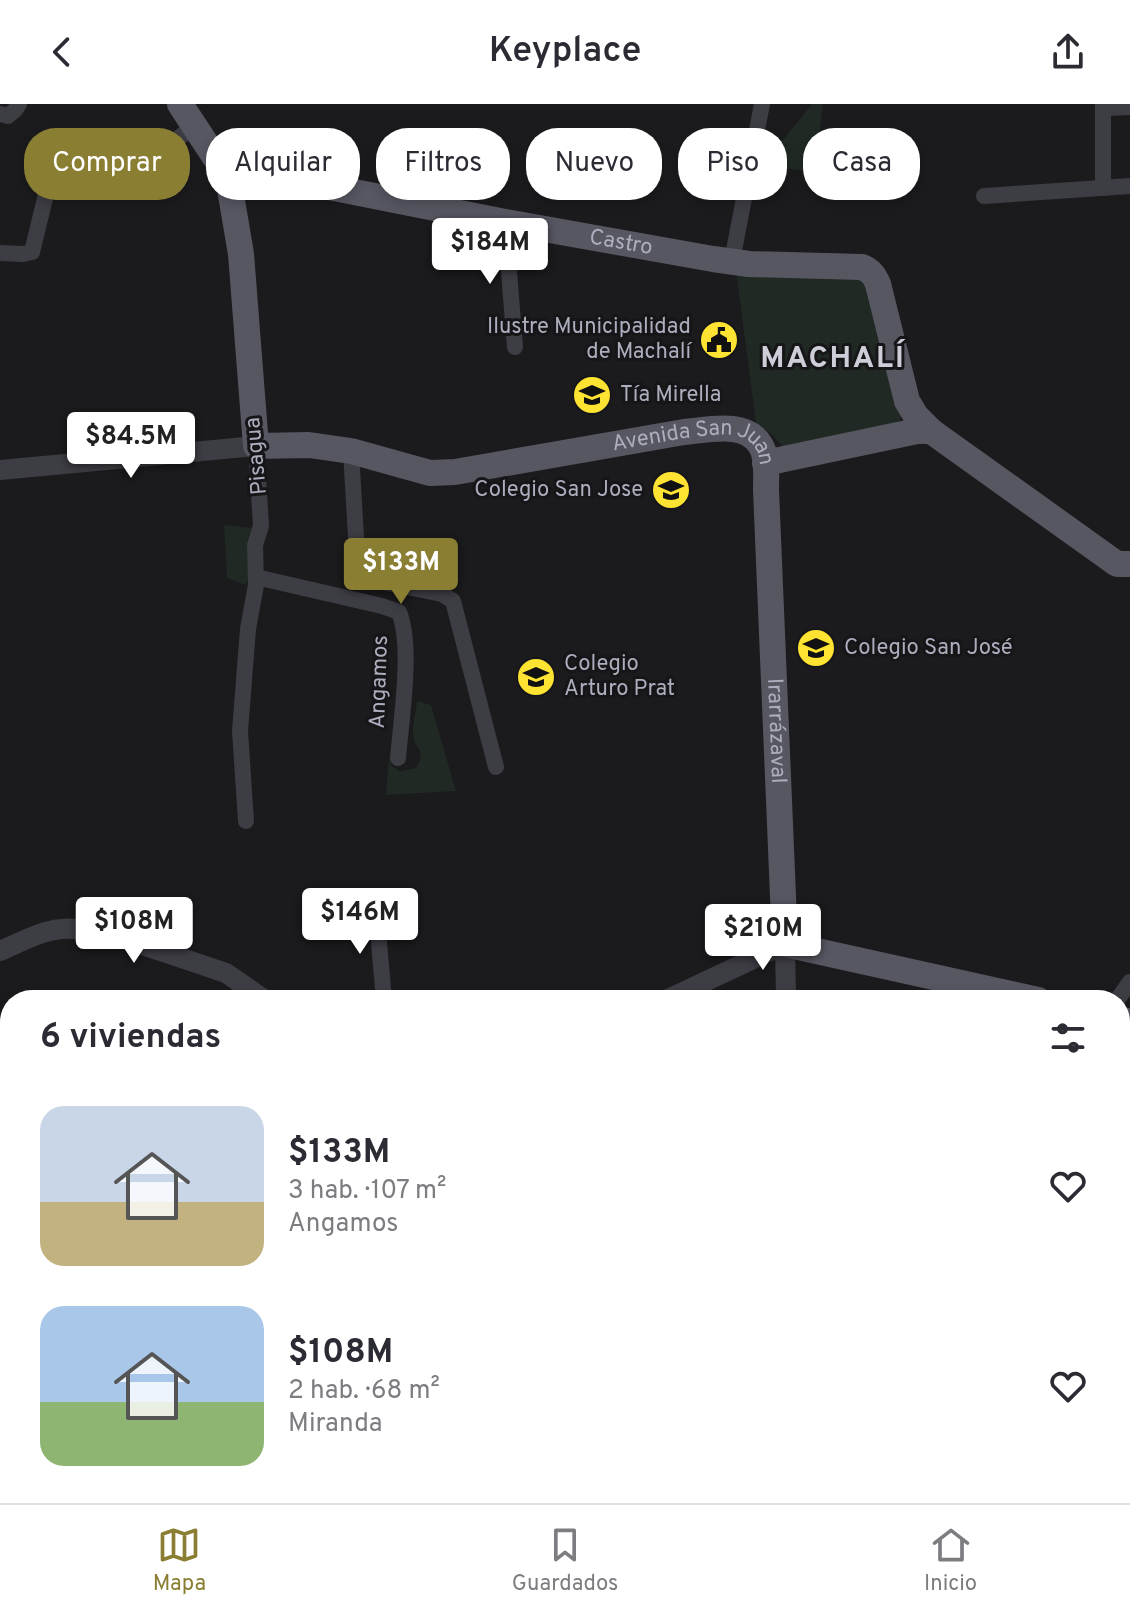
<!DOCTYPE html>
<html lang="es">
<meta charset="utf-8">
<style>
:root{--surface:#fff;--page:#f2f2f3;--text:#2b2b33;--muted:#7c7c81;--line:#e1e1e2;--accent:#8a7e33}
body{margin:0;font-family:Overpass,sans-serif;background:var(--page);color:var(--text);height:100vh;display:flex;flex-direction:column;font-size:30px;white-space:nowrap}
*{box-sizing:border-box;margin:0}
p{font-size:26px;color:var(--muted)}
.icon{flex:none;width:44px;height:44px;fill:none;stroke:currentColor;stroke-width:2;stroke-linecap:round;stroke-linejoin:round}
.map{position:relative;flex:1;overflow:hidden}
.panel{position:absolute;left:0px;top:886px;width:1130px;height:514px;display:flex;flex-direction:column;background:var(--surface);border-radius:32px 32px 0 0;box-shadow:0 4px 12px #0003}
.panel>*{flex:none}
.guide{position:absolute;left:24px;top:24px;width:1082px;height:72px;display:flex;gap:16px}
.price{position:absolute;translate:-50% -68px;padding:0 18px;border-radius:8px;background:#fff;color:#222;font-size:26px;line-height:52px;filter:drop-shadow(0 2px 4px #0008)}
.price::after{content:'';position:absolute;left:50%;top:48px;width:24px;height:18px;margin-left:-12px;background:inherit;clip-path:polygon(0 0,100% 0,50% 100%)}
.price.selected{background:var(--accent);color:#fff}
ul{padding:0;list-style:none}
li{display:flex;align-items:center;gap:24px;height:200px;padding:0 40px}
li span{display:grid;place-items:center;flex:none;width:224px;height:160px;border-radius:24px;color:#555}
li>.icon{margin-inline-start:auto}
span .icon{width:96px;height:96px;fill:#fffc;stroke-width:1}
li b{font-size:34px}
h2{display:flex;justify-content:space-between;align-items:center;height:96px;padding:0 40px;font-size:34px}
.pill{padding:0 28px;border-radius:32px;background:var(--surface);box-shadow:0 4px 12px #0003;font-size:28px;line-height:72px}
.pill.selected{background:var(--accent);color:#fff}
header{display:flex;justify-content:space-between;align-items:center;height:104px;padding:0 40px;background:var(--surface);font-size:36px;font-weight:600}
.dock{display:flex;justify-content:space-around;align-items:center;height:112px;border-top:2px solid var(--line);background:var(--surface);font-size:22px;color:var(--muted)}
.dock a{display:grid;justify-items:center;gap:4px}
.dock .selected{color:var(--accent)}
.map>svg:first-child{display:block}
.green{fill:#202923}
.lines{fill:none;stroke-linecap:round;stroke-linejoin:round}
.minor{stroke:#3d3d44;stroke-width:16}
.tertiary{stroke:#3d3d44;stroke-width:20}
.primary{stroke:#575762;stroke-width:26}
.labels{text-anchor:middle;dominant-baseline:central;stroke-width:6;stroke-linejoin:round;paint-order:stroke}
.street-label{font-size:22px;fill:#acaebd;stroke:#161518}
.poi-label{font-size:22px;fill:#acaebd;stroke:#161518;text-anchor:start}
.district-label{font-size:30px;font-weight:bold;letter-spacing:2px;fill:#ceced9;stroke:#161518}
</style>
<header><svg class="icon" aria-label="back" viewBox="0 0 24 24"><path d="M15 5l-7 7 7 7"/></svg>Keyplace<svg class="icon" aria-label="share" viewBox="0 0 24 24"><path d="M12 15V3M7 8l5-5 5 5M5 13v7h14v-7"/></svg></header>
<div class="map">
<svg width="1130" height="1399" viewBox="0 0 1130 1399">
<rect width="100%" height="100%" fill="#1b1a1d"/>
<g class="green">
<polygon points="812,0 823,0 815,68 764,62 767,41 784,35"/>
<polygon points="736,167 864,171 903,308 900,316 894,320 786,346 771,330 756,319"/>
<polygon points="224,421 252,424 247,438 249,472 246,481 227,474"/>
<path d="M417,597L431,601L456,687L386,691L389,654L392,662L400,667L416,664C427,644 416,648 413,632C412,622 416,608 417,597Z"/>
</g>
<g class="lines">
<g class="minor">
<polyline points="1104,4 1130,3"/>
<polyline points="0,10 8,12 15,6 19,0"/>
<polyline points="1103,84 1103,0"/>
<polyline points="984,92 1130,82"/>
<polyline points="505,118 515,243"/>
<path d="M0,149L23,150L32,148L50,74L58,62C82,60 94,72 114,73C129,74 180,33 194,22"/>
<polyline points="732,157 762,0"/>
<polyline points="351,347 358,468 363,474 442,490 453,497 496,663"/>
<path d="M256,473L382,502L399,508C413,542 401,616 398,654"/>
<polyline points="246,717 240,627 248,525 256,481 255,441 261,422 256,342"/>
<polyline points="376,804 384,896"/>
<polyline points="1117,896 1130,878"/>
<polyline points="1120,1161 1122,1177 1120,1207"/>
<polyline points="0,1206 10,1209"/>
<polyline points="253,1390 254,1399"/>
<polyline points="97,1399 97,1390"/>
<polyline points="117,1399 118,1390"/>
<polyline points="1083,1399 1084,1390"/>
</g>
<g class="tertiary">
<polyline points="0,366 256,342"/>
<path d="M0,847C19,839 40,827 61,825C78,823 97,828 113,831L226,869L265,896"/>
<polyline points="666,896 785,840 786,896"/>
<polyline points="796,1390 796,1399"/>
</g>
<g class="primary">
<path id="s1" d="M180,0L228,73L241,150L256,342L309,341L351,347L430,369L455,368L684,328C708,326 747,316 761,342C768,354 766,373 766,386L785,840L1038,896"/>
<path id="s2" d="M228,73L245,69L264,70L505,118L713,155L749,160L862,163C871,167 874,171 878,180L907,297L916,312L931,327L1117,460H1130"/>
<polyline points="765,359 917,327 931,327"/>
<polyline points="1120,915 1130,918"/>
</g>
</g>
<defs>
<symbol id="civic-disc" viewBox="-11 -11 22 22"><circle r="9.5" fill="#fee332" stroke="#161518"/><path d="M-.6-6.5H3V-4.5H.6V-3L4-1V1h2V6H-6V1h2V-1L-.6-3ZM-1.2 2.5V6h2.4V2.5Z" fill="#111"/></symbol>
<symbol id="school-disc" viewBox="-11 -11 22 22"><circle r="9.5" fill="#fee332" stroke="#161518"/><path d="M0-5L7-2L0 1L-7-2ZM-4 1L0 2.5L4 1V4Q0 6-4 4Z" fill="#111"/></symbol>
</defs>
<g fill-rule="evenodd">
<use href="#civic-disc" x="697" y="214" width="44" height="44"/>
<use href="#school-disc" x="570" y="269" width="44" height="44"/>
<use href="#school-disc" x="649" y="364" width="44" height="44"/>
<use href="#school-disc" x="794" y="522" width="44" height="44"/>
<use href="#school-disc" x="514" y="551" width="44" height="44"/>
</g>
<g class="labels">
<g class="street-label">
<text stroke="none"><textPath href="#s2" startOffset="400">Castro</textPath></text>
<text stroke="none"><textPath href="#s1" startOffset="808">Avenida San Juan</textPath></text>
<text transform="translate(257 352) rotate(-95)">Pisagua</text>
<text transform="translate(380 578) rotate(-88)">Angamos</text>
<text stroke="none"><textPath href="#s1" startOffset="1162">Irarrázaval</textPath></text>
</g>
<g class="poi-label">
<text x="691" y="223" text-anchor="end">Ilustre Municipalidad<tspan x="691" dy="25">de Machalí</tspan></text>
<text x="620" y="291">Tía Mirella</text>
<text x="643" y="386" text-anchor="end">Colegio San Jose</text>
<text x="844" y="544">Colegio San José</text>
<text x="564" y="560">Colegio<tspan x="564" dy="25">Arturo Prat</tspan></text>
</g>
<g class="district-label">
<text x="833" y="255">MACHALÍ</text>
</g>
</g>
</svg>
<b class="price" style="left:490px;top:182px">$184M</b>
<b class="price" style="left:131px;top:376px">$84.5M</b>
<b class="price selected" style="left:401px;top:502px">$133M</b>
<b class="price" style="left:360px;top:852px">$146M</b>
<b class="price" style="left:134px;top:861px">$108M</b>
<b class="price" style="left:763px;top:868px">$210M</b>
<div class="guide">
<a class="pill selected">Comprar</a>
<a class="pill">Alquilar</a>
<a class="pill">Filtros</a>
<a class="pill">Nuevo</a>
<a class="pill">Piso</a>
<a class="pill">Casa</a>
</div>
<section class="panel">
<h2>6 viviendas<svg class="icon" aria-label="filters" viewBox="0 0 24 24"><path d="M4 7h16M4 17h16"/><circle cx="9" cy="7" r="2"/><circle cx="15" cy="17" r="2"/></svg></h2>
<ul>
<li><span style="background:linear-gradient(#c9d6e8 60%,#c2b280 0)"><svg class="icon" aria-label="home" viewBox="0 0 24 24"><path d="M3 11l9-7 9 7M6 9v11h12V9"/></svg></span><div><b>$133M</b><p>3 hab. · 107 m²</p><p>Angamos</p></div><svg class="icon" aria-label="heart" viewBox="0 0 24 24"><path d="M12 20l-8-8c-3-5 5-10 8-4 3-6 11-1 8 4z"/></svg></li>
<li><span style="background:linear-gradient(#a9c7e8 60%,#8fb573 0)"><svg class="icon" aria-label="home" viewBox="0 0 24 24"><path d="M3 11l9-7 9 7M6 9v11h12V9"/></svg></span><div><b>$108M</b><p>2 hab. · 68 m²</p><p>Miranda</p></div><svg class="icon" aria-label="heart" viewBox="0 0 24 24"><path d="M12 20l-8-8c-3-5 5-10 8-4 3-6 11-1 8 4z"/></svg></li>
</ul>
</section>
</div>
<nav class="dock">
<a class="selected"><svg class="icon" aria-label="map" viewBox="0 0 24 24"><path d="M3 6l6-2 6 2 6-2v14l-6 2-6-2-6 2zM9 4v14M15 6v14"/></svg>Mapa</a>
<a><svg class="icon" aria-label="saved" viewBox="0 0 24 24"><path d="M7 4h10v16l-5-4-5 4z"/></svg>Guardados</a>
<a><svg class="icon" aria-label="home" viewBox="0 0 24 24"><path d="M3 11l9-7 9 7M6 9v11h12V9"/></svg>Inicio</a>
</nav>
